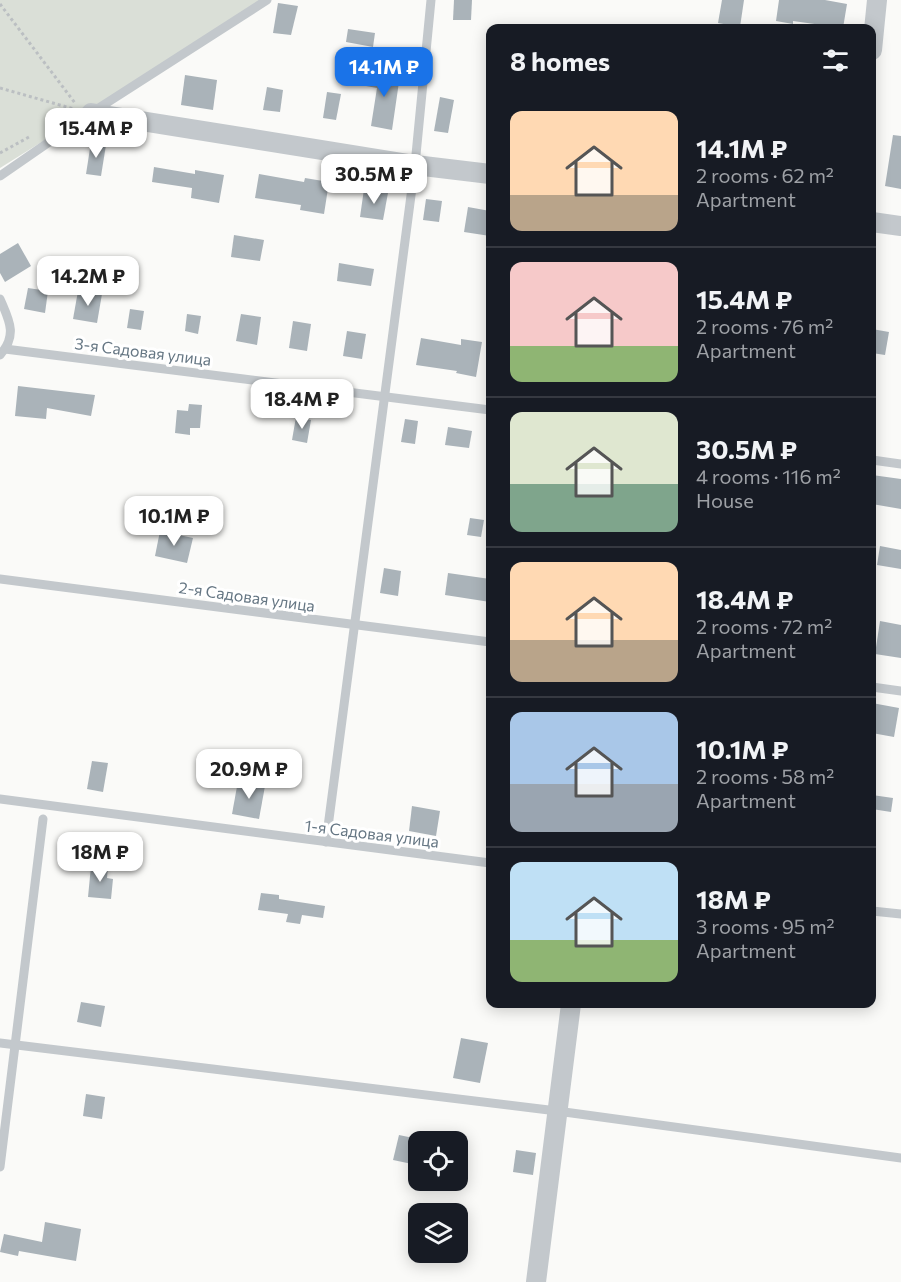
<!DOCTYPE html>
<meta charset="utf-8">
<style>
:root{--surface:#171b24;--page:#242831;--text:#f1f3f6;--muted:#9ea1a6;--line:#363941;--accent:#1a73e8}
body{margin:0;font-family:Commissioner,sans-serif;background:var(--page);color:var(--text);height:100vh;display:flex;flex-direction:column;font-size:22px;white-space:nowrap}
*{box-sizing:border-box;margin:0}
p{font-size:20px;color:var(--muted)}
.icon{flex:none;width:33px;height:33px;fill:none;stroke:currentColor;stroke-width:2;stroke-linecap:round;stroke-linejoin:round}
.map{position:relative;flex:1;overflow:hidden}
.drawer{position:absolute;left:486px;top:24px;width:390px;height:984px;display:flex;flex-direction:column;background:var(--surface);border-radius:12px;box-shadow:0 3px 15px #0003}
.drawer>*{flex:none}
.controls{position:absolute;left:408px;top:1131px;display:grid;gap:12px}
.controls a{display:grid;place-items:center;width:60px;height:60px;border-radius:12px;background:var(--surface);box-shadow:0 3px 15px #0003;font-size:30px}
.price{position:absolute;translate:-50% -51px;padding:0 14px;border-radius:12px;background:#fff;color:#222;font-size:20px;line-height:39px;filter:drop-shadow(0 2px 3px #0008)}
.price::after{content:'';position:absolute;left:50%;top:36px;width:18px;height:14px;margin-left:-9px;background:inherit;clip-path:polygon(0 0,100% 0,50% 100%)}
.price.selected{background:var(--accent);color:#fff}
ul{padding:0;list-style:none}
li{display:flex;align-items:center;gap:18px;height:150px;padding:0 24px}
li+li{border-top:2px solid var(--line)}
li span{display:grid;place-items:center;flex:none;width:168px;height:120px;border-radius:12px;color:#555}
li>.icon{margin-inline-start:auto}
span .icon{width:72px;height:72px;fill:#fffc;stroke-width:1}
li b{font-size:26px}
h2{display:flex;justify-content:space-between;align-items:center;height:72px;padding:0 24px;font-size:26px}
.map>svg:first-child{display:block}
.green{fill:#dadfd7}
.building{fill:#aab3b9}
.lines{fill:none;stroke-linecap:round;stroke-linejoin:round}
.path{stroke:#bbbfc2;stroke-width:3;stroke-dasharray:3 3;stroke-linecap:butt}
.lane{stroke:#c3c8cc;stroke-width:9}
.street{stroke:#c3c8cc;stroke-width:20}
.labels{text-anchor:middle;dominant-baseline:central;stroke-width:6;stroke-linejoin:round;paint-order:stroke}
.street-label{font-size:16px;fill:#657683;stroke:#fff}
</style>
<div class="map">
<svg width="901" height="1282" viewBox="0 0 901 1282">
<rect width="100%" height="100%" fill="#fafaf8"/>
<polygon class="green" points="0,0 269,0 0,168"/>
<g class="building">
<polygon points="454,0 472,0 471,20 453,20"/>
<polygon points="722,0 744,0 740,27 718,23"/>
<polygon points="779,0 825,0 847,4 843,28 793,21 793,24 776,21"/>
<polygon points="278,3 298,6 291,35 273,33"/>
<polygon points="348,29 375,33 373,47 346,42"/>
<polygon points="369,70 400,75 392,130 371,126 377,88 366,86"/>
<polygon points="185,75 217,80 213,110 181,105"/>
<polygon points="267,87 283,90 280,112 263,110"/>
<polygon points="327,92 341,94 336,120 323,118"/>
<polygon points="440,97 454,100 448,133 434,131"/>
<polygon points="893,135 901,136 901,189 885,186"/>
<polygon points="91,142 106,145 101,176 86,174"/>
<polygon points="154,167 195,174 195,170 224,175 219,203 191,198 192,188 152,182"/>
<polygon points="259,174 304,182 305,178 329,182 324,214 300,210 301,205 255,198"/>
<polygon points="364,189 388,193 383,220 360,217"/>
<polygon points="426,199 442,201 439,222 423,220"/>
<polygon points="468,207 490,211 490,236 464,232"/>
<polygon points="234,235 264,240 260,261 231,257"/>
<polygon points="18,243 31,266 5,282 0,273 0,254"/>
<polygon points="339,263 374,269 371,286 337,281"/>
<polygon points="28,288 48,291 45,313 24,309"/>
<polygon points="78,291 102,294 97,323 73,319"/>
<polygon points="130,309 144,311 141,330 127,328"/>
<polygon points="187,314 201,316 198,334 185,331"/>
<polygon points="241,314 261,317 257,345 236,341"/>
<polygon points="293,321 311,324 307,351 289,348"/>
<polygon points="872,329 889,332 885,355 872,353"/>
<polygon points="347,331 366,334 362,359 343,356"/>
<polygon points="421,338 461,345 461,339 482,342 476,377 456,373 457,371 416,365"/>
<polygon points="18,386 95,395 91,416 47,408 46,419 15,416"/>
<polygon points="189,404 202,405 200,428 190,428 190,435 175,433 177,410 188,411"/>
<polygon points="296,417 311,420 307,443 292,440"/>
<polygon points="405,419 418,421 415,444 401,442"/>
<polygon points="448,427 472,431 469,448 445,445"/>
<polygon points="872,475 901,479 901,509 872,504"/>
<polygon points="470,518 484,520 481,537 467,535"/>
<polygon points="160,531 193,538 187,563 155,556"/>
<polygon points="880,546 901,550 901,569 877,565"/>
<polygon points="384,568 401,571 398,596 380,593"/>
<polygon points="448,573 490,579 490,602 445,595"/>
<polygon points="880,621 901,625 901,658 875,654"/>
<polygon points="872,703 899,708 894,737 872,733"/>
<polygon points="92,761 108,763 103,792 87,789"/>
<polygon points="238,781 265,786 259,819 232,814"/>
<polygon points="872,795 893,798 891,812 872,809"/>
<polygon points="412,806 440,811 436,836 409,831"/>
<polygon points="91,866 108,867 107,878 113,879 111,899 88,897"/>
<polygon points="261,893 279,895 279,899 325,906 323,918 302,915 300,924 286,922 288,914 258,910"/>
<polygon points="81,1002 105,1006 101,1027 77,1022"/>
<polygon points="461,1038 488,1043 480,1083 453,1078"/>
<polygon points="86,1094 105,1097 102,1119 83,1116"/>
<polygon points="399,1135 418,1139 412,1164 393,1160"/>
<polygon points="516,1150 536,1153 533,1175 513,1172"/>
<polygon points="45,1222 81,1229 76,1261 19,1251 18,1256 0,1252 4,1234 42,1242"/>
</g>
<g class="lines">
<g class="path">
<polyline points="0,4 75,103"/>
<polyline points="0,88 74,109"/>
<polyline points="0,153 29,137"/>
</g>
<g class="lane">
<polyline points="0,176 91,113 267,0"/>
<path d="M0,299C9,320 18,335 0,355"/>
<polyline points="5,349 490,410"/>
<polyline points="872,460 901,464"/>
<polyline points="0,579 490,642"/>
<polyline points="872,687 901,691"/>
<polyline points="0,799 490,863"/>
<polyline points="326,842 415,165 431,0"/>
<polyline points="872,911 901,914"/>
<polyline points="0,1043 557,1111 901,1158"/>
<polyline points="0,1167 43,819"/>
</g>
<g class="street">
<polyline points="872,50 877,0"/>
<polyline points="91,113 415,165 490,174"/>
<polyline points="872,222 901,226"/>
<polyline points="536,1282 571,1004"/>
</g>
</g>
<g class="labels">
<g class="street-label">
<text transform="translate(143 351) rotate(7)">3-я Садовая улица</text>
<text transform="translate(247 596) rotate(8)">2-я Садовая улица</text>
<text transform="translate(372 833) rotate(7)">1-я Садовая улица</text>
</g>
</g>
</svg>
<div class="controls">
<a><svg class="icon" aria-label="locate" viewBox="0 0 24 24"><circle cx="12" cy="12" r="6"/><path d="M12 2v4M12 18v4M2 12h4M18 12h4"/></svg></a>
<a><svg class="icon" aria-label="layers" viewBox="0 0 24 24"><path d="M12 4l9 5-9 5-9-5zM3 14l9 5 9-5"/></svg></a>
</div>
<b class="price selected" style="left:384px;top:98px">14.1M ₽</b>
<b class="price" style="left:96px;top:159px">15.4M ₽</b>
<b class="price" style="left:374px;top:205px">30.5M ₽</b>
<b class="price" style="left:88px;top:307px">14.2M ₽</b>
<b class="price" style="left:302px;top:430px">18.4M ₽</b>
<b class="price" style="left:174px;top:547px">10.1M ₽</b>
<b class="price" style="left:249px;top:800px">20.9M ₽</b>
<b class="price" style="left:100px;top:883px">18M ₽</b>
<section class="drawer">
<h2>8 homes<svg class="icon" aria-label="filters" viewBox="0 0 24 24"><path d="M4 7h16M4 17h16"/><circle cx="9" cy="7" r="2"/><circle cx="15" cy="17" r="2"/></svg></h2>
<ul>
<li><span style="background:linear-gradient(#ffd9b3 70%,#b9a48a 0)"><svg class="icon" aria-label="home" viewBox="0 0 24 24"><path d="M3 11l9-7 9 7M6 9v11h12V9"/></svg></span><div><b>14.1M ₽</b><p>2 rooms · 62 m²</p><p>Apartment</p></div></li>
<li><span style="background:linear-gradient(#f6c9c9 70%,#8fb573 0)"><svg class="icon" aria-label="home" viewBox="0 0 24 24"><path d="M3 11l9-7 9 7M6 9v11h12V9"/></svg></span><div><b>15.4M ₽</b><p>2 rooms · 76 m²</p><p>Apartment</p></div></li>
<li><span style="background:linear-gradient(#dfe7d0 60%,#7fa58c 0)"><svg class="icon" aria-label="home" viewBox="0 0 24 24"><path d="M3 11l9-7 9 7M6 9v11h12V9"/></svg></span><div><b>30.5M ₽</b><p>4 rooms · 116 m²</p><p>House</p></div></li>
<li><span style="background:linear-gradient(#ffd9b3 65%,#b9a48a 0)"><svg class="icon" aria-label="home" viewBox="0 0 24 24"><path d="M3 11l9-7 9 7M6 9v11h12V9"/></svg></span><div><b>18.4M ₽</b><p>2 rooms · 72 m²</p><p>Apartment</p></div></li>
<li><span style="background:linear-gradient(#a9c7e8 60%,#9aa5b1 0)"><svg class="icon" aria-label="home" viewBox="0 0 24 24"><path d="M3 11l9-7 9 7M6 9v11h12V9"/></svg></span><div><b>10.1M ₽</b><p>2 rooms · 58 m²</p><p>Apartment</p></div></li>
<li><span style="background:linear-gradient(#bfe0f5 65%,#8fb573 0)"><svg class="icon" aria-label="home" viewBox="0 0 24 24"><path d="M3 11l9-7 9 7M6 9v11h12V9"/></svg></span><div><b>18M ₽</b><p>3 rooms · 95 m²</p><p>Apartment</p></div></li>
</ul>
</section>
</div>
